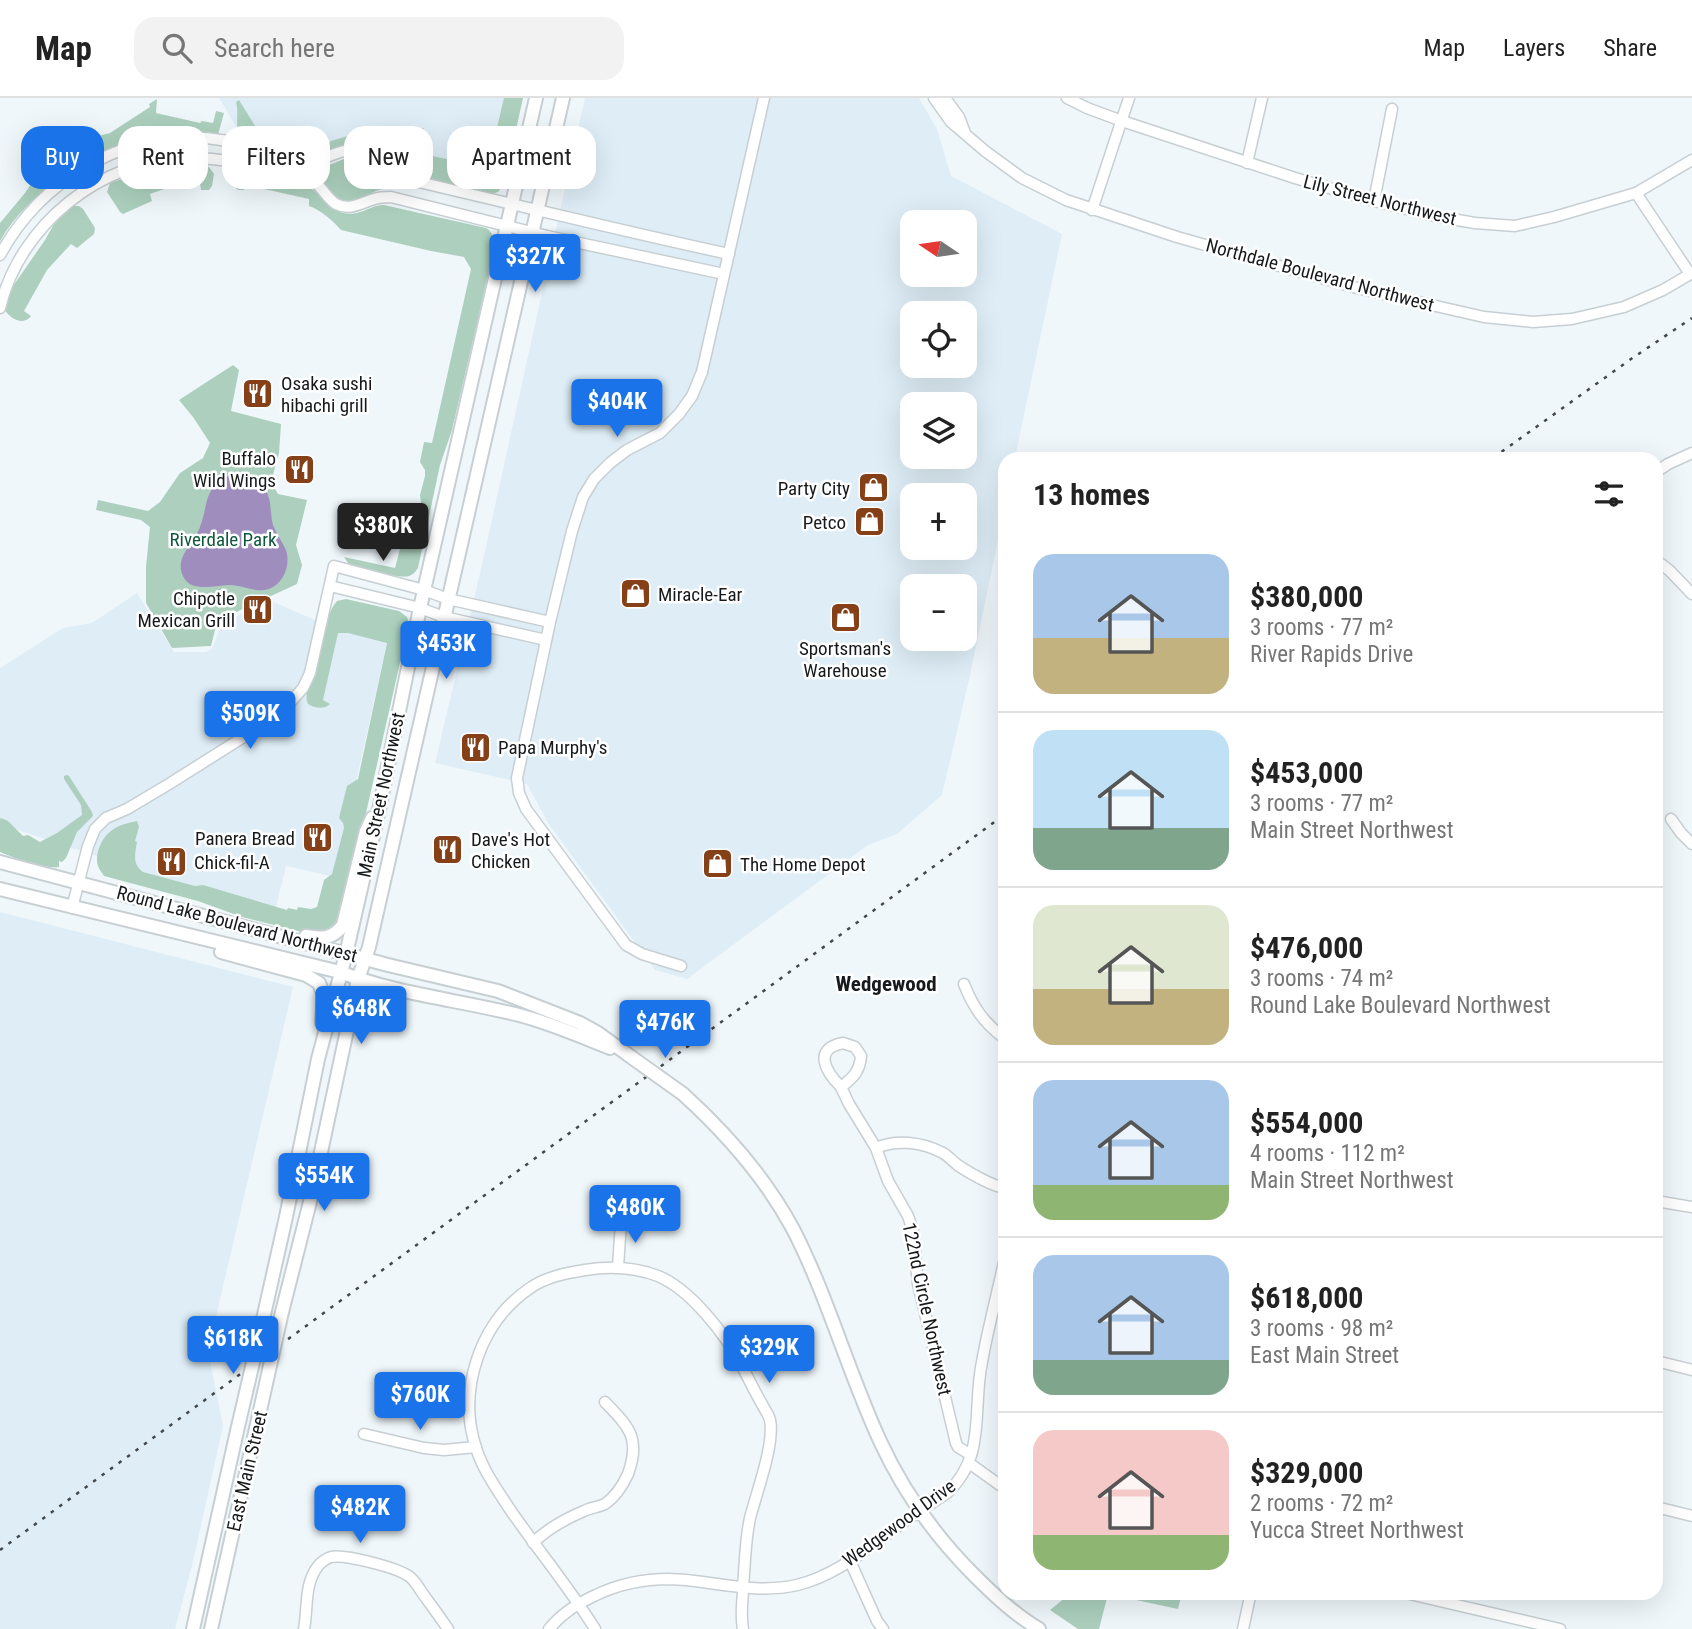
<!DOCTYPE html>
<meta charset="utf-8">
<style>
:root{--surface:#fff;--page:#f2f2f2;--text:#222;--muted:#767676;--line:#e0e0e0;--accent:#1a73e8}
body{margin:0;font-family:"Roboto Condensed",sans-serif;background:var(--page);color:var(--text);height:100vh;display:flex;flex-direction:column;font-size:26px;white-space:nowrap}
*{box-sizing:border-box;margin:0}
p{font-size:23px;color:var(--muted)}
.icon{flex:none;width:38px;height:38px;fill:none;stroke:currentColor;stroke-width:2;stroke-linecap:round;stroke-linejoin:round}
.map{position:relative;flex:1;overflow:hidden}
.side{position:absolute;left:998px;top:354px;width:665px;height:1148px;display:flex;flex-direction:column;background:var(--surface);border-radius:21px;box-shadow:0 7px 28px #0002}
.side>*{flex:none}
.banner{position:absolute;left:21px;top:28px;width:665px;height:63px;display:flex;gap:14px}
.needle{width:46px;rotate:283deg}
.controls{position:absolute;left:900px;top:112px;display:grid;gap:14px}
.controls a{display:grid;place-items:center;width:77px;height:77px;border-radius:14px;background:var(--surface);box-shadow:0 7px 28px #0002;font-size:35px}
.price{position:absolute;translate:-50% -60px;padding:0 16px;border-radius:7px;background:var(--accent);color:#fff;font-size:23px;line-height:46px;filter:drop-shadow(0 2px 4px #0008)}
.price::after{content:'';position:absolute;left:50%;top:42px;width:21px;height:16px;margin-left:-10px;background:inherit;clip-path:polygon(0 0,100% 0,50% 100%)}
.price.on{background:#222;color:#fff}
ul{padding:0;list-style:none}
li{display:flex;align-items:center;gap:21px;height:175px;padding:0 35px}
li+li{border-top:2px solid var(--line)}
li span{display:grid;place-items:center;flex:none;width:196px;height:140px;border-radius:21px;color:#555}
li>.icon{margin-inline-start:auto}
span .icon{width:84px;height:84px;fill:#fffc;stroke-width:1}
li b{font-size:30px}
h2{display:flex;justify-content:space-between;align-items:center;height:84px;padding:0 35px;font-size:30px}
.chip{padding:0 24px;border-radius:21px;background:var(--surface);box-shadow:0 7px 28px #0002;font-size:24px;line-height:63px}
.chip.on{background:var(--accent);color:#fff}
header{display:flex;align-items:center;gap:42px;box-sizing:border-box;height:98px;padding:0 35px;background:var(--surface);border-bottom:2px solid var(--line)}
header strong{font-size:33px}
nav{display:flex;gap:38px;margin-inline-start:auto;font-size:24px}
.search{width:490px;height:63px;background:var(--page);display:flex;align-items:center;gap:18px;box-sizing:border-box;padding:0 24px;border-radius:21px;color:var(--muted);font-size:26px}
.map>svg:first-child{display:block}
.built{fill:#deedf6;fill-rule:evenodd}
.green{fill:#acd0bd}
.water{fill:#9f8dbd}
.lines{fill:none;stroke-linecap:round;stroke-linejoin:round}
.minor-casing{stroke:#c7cfd3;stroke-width:13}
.major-casing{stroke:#c7cfd3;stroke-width:16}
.minor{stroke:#fff;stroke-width:10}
.major{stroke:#fff;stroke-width:12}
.rail{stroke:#44484a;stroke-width:2.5;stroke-dasharray:3.5 7;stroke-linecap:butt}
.major-bridge-casing{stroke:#c7cfd3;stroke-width:16;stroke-linecap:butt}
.major-bridge{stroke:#fff;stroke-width:12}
.labels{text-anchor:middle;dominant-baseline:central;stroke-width:5;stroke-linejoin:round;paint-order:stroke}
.street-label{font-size:19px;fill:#171a1c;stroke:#fff}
.poi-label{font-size:19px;fill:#171a1c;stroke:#fff;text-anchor:start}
.park-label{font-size:19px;fill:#10583d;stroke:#fff}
.neighbourhood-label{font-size:21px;font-weight:bold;fill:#171a1c;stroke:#fff}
</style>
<header>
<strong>Map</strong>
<div class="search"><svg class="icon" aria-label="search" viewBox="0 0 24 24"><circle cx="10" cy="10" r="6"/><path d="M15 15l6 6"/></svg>Search here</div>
<nav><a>Map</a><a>Layers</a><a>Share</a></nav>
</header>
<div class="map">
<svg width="1692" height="1531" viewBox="0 0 1692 1531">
<rect width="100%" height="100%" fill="#eff7fb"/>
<g class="built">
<polygon points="219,0 507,0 489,75 416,57 389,45 317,52 240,35"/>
<path d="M585,0H919L937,31L951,78L1062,136L1015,360H1004V413L969,582L942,697L897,736L868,747L687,881L655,872L548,725L527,686L435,665L481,471ZM912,124H964V177H912ZM912,215H964V268H912ZM912,306H964V359H912ZM912,397H964V450H912ZM912,488H964V541H912Z"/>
<polygon points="137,495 174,554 206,554 212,551 221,528 266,501 341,533 387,544 335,779 286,768 274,817 0,726 0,570 63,530 92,525"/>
<polygon points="0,814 293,889 208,1253 223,1328 193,1464 175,1531 0,1531"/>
</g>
<g class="green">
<path d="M504,0H523L504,86L498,94L491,96L415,77C407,66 411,42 420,31L424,30L422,40L426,41L423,56L470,66L472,59L479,60L486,32L496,34Z"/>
<path d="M157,1L156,15L200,25L202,23L213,25L216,13L224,15L218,37C193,36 163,29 140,37C123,44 96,64 79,60C71,46 58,23 88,33L90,40L110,35L150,9L149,6Z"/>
<path d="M239,2L260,36L317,49L331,43L348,38L384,41L385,34C389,34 393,34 397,37C405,44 400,66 395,73C380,71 374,53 359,49C345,46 335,56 321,56C296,58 269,47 245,42C232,33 240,18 236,4Z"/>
<path d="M41,55L47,61L59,80C36,98 14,118 0,143V125L25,95L37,77L31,66L36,56Z"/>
<path d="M349,59C369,60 367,73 381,82C389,87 400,88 409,91C398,89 387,89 376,93C366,97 357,106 345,104C333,101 330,89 321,82C307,72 280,69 263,64L324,69Z"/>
<path d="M188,67L209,69L214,76L212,88L209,92H201L200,85L167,90L150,96L152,103L123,116L120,114L107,94L110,85C135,76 160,68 188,67Z"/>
<path d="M236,72L309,89C325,99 333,120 357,115C366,113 374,107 384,107L486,130C493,134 494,140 495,148L452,332L440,367L418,470C415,474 414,476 409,478C403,481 359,472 352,468C347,465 347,463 344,459L395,470L401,447H403C404,441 408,437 414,435L421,404L420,397L425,378V372L420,364L424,344L432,345L471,171L464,159L431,153L341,132C333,123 321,112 309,108V101L246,87L244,92H238L226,80L230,74Z"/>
<path d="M73,108H79L83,111L95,130L94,136L77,150L71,146L47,172L24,213L31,218C24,228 10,221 5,212L11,191L45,142L54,126Z"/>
<polygon points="233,267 239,272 231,313 281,326 279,355 271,384 278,396 307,402 296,447 302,467 297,486 221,521 216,528 211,548 172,550 146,505 146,469 150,429 141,422 96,412 98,402 148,413 160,404 180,375 203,360 210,345 193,319 179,302"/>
<path d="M346,501L399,513L407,519L409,525L349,790L339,821L331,832L315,837L290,831L242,819L198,803L104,778C102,775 99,771 98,768C94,757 102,739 111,733C118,727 128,725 137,723L139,729L135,743L137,744C135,756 132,766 143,774L195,788L203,787L287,812L288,810L297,812L298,809L311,811L317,809L324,782L332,776L344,730L343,725L339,720L347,688L358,681L387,545L348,535H338L323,602L330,606C324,612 314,610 308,606C303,595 312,584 315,574C321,554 324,517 337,503Z"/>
<path d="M67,677L69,678L92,714L93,718L77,734L66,760L62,764L59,763V769C39,771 18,761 0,754V721L1,720L8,723L23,738L28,737L40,744L57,735L82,717L81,707L64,681V678Z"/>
<polygon points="1071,1495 1071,1494 1182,1495 1178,1511 1108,1496 1099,1531 1078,1531 1050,1512"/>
</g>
<path class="water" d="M231,377C250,377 267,384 270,405C271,413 271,419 273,427C276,435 281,442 285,450C292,465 284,485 269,491C256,495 244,488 232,487C223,487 214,489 205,489C195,489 187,487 183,478C174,460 194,445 200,429C209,405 203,389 231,377Z"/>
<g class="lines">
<defs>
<g id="minor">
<polyline points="934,0 951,24 985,53 1022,80 1066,102 1177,139 1357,190 1484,219 1533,224 1572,221 1624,209 1663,192 1692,175"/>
<polyline points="945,0 959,19 965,35"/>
<polyline points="1067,0 1087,10 1122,23 1295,80 1374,103 1434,118 1475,125 1515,128 1554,119 1636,95 1692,62"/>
<polyline points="1247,65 1262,0"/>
<polyline points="1636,95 1690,176"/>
<polyline points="1374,103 1392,11"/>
<polyline points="1092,112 1129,0"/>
<path d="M0,157C40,84 119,35 203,40C242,42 280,57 319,61C328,60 336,54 345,53C368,50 375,73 393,78C505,104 617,132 729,156"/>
<path d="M0,210C19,128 101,61 186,60C227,59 267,71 307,80C322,86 324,98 336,106C350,113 361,105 374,101C380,99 385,99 391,99L547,138L724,176"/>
<polyline points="1656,374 1668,366 1692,355"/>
<polyline points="1656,462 1670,473 1692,496"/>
<polyline points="330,488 420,510 444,519 546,542"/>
<polyline points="1671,721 1681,735 1692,746"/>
<polyline points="72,810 88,748 95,731 106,720 127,711 169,686 280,616 303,590 310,575 334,468 424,492 448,501 550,524"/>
<polyline points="681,868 642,856 626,847 526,711 519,695 517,680 550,524 572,433 583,399 594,381 610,365 627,352 660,335 679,316 692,298 702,274 764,0"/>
<path d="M964,886C973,909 984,925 1004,940"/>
<path d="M843,945L855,949L861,958C860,973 853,980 841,989C826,974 812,951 843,945Z"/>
<polyline points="841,989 849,1006 876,1050 888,1083 908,1118 913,1133 918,1186 956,1345 958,1349 971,1357"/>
<path d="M876,1050C896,1041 921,1044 941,1054C948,1057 953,1064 959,1068C973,1077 988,1086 1004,1090"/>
<polyline points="1656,1103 1692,1109"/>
<polyline points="618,1169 621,1124"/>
<polyline points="1656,1263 1692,1272"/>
<polyline points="364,1336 424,1350 444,1352 476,1349"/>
<polyline points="969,1365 1004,1390"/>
<polyline points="1656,1409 1692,1418"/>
<path d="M533,1445C548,1430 565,1421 584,1413C590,1410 598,1409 605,1406C615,1399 623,1387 628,1376C641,1340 629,1329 605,1304"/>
<polyline points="850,1463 877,1523 883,1531"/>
<polyline points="1401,1494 1560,1531"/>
<path d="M304,1531C308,1510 304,1486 318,1468C320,1465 327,1460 331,1459C345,1456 399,1470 410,1479C415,1483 419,1490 423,1496C431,1507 440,1519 448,1531"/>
<path d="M549,1531C562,1515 578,1505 596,1497C619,1486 643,1481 669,1481C712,1482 753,1497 797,1487C839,1477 872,1446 907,1422C920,1412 934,1404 947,1395C987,1358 972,1311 982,1264C988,1230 997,1197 1004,1164"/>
<path d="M595,1531C569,1489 537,1451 509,1410C496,1390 483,1372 476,1350C457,1292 480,1224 530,1190C546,1179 566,1175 585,1172C610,1168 634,1169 658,1178C690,1191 725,1236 741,1266C748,1280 755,1294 763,1308C765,1312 769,1317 770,1322C775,1346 756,1396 750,1420C745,1443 745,1466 743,1489C743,1503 740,1516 743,1531"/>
<polyline points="1243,1531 1251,1494"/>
</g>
<g id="major">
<polyline points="0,764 388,867 498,893 580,925 598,935 627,956"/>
<path d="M0,791L340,874C397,896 459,902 519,917C550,925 580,938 610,950"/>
<path d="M306,838C322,841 333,841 343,827L366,733L372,720"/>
<polyline points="221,854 306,877 319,885 324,898 322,924"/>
<path d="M683,996C726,1035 765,1079 793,1131C828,1199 848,1274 880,1343C903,1393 935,1438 974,1477C994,1497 1015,1517 1039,1531"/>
<polyline points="282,1214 312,1096 358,881 369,849 563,0"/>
<polyline points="261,1230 286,1119 318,961 346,856 379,712 420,510 536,0"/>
<polyline points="193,1531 237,1333"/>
<polyline points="211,1531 259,1317"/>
</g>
</defs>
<use href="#minor" class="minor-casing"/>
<use href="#major" class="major-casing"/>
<use href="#minor" class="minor"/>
<use href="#major" class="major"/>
<g class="rail">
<polyline points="1493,360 1631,261 1692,220"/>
<polyline points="0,1452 1004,717"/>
</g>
<defs>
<g id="major-bridge">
<polyline points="627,956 683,996"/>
<polyline points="259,1317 282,1214"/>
<polyline points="237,1333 261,1230"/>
</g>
</defs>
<use href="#major-bridge" class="major-bridge-casing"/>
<use href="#major-bridge" class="major-bridge"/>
</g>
<defs>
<symbol id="restaurant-square" viewBox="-11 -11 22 22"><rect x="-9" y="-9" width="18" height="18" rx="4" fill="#854017" stroke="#fff"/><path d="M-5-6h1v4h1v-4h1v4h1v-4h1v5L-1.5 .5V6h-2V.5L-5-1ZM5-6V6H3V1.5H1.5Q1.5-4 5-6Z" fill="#fff"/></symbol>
<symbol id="shop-square" viewBox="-11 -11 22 22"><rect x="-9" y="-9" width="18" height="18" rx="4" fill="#854017" stroke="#fff"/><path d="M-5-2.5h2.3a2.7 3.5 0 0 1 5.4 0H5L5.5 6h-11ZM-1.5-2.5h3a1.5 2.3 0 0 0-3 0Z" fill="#fff"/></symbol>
</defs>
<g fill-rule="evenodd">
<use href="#restaurant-square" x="240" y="278" width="35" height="35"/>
<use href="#restaurant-square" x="282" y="354" width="35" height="35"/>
<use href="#shop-square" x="856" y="372" width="35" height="35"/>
<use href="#shop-square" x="852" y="406" width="35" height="35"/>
<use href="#shop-square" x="618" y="478" width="35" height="35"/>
<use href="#restaurant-square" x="240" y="494" width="35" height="35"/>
<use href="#shop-square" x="828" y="502" width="35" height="35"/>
<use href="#restaurant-square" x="458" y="632" width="35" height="35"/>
<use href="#restaurant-square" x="300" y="722" width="35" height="35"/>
<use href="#restaurant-square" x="430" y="734" width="35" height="35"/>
<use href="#restaurant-square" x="154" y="746" width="35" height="35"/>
<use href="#shop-square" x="700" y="748" width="35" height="35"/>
</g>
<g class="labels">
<g class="street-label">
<text transform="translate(1380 102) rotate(14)">Lily Street Northwest</text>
<text transform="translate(1320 177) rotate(15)">Northdale Boulevard Northwest</text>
<text transform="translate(381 697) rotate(-78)">Main Street Northwest</text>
<text transform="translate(237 826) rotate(15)">Round Lake Boulevard Northwest</text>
<text transform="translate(927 1211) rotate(78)">122nd Circle Northwest</text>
<text transform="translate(247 1373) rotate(-77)">East Main Street</text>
<text transform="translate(899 1425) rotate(-36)">Wedgewood Drive</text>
</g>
<g class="poi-label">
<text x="281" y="285">Osaka sushi<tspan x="281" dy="22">hibachi grill</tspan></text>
<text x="276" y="360" text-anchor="end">Buffalo<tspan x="276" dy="22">Wild Wings</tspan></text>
<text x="850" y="390" text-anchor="end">Party City</text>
<text x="846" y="424" text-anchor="end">Petco</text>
<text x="658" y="496">Miracle-Ear</text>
<text x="235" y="500" text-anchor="end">Chipotle<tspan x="235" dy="22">Mexican Grill</tspan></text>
<text x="845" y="550" text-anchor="middle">Sportsman's<tspan x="845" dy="22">Warehouse</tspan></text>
<text x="498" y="649">Papa Murphy's</text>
<text x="295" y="740" text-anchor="end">Panera Bread</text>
<text x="471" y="741">Dave's Hot<tspan x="471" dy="22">Chicken</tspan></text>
<text x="194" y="764">Chick-fil-A</text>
<text x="740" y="766">The Home Depot</text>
</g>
<g class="park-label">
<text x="223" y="441">Riverdale Park</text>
</g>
<g class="neighbourhood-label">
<text x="886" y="886">Wedgewood</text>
</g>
</g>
</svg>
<div class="controls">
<a><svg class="needle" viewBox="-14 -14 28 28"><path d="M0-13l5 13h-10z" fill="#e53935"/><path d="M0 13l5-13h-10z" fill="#767676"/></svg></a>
<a><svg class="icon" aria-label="locate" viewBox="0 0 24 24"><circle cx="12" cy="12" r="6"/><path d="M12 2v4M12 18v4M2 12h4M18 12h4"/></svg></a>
<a><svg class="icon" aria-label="layers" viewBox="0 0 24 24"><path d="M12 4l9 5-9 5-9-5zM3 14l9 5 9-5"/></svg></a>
<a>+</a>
<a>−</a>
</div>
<b class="price" style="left:535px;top:196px">$327K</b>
<b class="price" style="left:617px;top:341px">$404K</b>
<b class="price on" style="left:383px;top:465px">$380K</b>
<b class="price" style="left:446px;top:583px">$453K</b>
<b class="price" style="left:250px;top:653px">$509K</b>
<b class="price" style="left:361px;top:948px">$648K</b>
<b class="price" style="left:665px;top:962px">$476K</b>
<b class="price" style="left:324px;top:1115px">$554K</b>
<b class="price" style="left:635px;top:1147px">$480K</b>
<b class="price" style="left:233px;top:1278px">$618K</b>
<b class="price" style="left:769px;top:1287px">$329K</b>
<b class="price" style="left:420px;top:1334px">$760K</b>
<b class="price" style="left:360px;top:1447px">$482K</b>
<div class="banner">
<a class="chip on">Buy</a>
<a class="chip">Rent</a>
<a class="chip">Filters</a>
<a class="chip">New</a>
<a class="chip">Apartment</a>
</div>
<section class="side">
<h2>13 homes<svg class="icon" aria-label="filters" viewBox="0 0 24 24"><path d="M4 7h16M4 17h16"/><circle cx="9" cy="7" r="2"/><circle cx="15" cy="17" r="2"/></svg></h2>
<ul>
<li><span style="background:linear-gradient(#a9c7e8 60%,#c2b280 0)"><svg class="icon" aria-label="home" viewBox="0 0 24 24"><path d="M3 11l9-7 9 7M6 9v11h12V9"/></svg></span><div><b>$380,000</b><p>3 rooms · 77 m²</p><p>River Rapids Drive</p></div></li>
<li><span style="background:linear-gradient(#bfe0f5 70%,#7fa58c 0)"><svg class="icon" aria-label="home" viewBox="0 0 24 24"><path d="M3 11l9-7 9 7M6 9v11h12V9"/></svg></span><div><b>$453,000</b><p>3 rooms · 77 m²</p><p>Main Street Northwest</p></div></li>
<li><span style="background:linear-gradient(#dfe7d0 60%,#c2b280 0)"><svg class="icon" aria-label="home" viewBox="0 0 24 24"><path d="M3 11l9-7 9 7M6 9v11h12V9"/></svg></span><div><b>$476,000</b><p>3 rooms · 74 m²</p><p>Round Lake Boulevard Northwest</p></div></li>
<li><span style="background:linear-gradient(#a9c7e8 75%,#8fb573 0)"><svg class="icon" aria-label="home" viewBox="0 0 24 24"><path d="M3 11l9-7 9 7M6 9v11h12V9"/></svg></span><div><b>$554,000</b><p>4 rooms · 112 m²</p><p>Main Street Northwest</p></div></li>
<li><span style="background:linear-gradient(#a9c7e8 75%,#7fa58c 0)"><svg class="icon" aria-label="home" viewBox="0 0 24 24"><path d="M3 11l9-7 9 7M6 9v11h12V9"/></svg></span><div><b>$618,000</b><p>3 rooms · 98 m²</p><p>East Main Street</p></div></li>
<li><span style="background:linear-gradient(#f6c9c9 75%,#8fb573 0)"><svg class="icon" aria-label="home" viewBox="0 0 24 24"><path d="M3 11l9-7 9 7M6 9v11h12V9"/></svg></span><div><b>$329,000</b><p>2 rooms · 72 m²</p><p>Yucca Street Northwest</p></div></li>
</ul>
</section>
</div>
